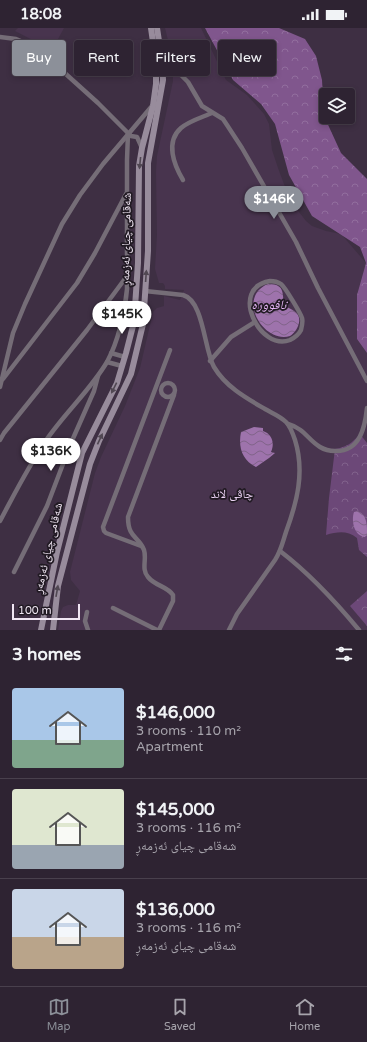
<!DOCTYPE html>
<meta charset="utf-8">
<style>
:root{--surface:#2e2332;--page:#3a2f3e;--text:#f1f3f6;--muted:#a7a4ac;--line:#49404d;--accent:#8c9099}
body{margin:0;font-family:"Varela Round","Noto Naskh Arabic",sans-serif;background:var(--page);color:var(--text);height:100vh;display:flex;flex-direction:column;font-size:15px;white-space:nowrap}
*{box-sizing:border-box;margin:0}
p{font-size:13px;color:var(--muted)}
.icon{flex:none;width:22px;height:22px;fill:none;stroke:currentColor;stroke-width:2;stroke-linecap:round;stroke-linejoin:round}
.map{position:relative;height:602px;overflow:hidden}
.panel{display:flex;flex-direction:column;background:var(--surface);flex:1}
.panel>*{flex:none}
.banner{position:absolute;left:12px;top:12px;width:343px;height:36px;display:flex;gap:8px}
.tools{position:absolute;left:319px;top:60px;display:grid;gap:8px}
.tools a{display:grid;place-items:center;width:36px;height:36px;border-radius:4px;background:var(--surface);box-shadow:0 2px 6px #0003,0 0 0 1px var(--line);font-size:20px}
.scale{position:absolute;left:12px;bottom:10px;width:68px;box-sizing:border-box;padding-left:4px;border:2px solid #f0e6f3;border-top:0;font-size:11px;line-height:14px;white-space:nowrap;color:#f0e6f3;-webkit-text-stroke:3px #211a23;paint-order:stroke}
.price{position:absolute;translate:-50% -34px;padding:0 9px;border-radius:14px;background:#fff;color:#222;font-size:13px;line-height:26px;filter:drop-shadow(0 1px 2px #0008)}
.price::after{content:'';position:absolute;left:50%;top:24px;width:12px;height:9px;margin-left:-6px;background:inherit;clip-path:polygon(0 0,100% 0,50% 100%)}
.price.selected{background:var(--accent);color:#fff}
ul{padding:0;list-style:none}
li{display:flex;align-items:center;gap:12px;height:100px;padding:0 12px}
li+li{border-top:1px solid var(--line)}
li span{display:grid;place-items:center;flex:none;width:112px;height:80px;border-radius:4px;color:#555}
li>.icon{margin-inline-start:auto}
span .icon{width:48px;height:48px;fill:#fffc;stroke-width:1}
li b{font-size:17px}
h2{display:flex;justify-content:space-between;align-items:center;height:48px;padding:0 12px;font-size:17px}
.tag{padding:0 14px;border-radius:4px;background:var(--surface);box-shadow:0 2px 6px #0003,0 0 0 1px var(--line);font-size:14px;line-height:36px}
.tag.selected{background:var(--accent);color:#fff}
.status{display:flex;justify-content:space-between;align-items:center;height:28px;padding:0 20px;background:var(--surface);direction:ltr}
.status svg{height:11px;fill:currentColor}
.menu{display:flex;justify-content:space-around;align-items:center;height:56px;border-top:1px solid var(--line);background:var(--surface);font-size:11px;color:var(--muted)}
.menu a{display:grid;justify-items:center;gap:2px}
.menu .selected{color:var(--accent)}
.map>svg:first-child{display:block}
.built{fill:#48344e}
.forest{fill:url(#forest-crowns)}
.park{fill:url(#park-crowns)}
.water{fill:url(#water-waves)}
.lines{fill:none;stroke-linecap:round;stroke-linejoin:round}
.street{stroke:#756d77;stroke-width:4.5}
.secondary{stroke:#988c9c;stroke-width:6}
.oneway{fill:#514853}
.labels{text-anchor:middle;dominant-baseline:central;stroke-width:3.5;stroke-linejoin:round;paint-order:stroke}
.street-label{font-size:12px;fill:#f0e6f3;stroke:#211a23}
.park-label{font-size:12px;fill:#ecd4f5;stroke:#211a23}
.water-label{font-size:13px;font-style:italic;fill:#e9b9f9;stroke:#211a23}
</style>
<div class="status"><b>18:08</b><svg viewBox="0 0 49 12"><path d="M0 12V9h3v3zM5 12V6h3v6zM10 12V3h3v9zM15 12V0h3v12zM26 1h20v11H26zM47 4h2v5h-2z"/></svg></div>
<div class="map">
<svg width="367" height="602" viewBox="0 0 367 602">
<defs>
<pattern id="forest-crowns" width="20" height="18" patternUnits="userSpaceOnUse"><rect width="20" height="18" fill="#80568d"/><path d="M2 6a3 3 0 1 1 6 0M12 15a3 3 0 1 1 6 0" fill="none" stroke="#926e9e"/></pattern>
<pattern id="park-crowns" width="20" height="18" patternUnits="userSpaceOnUse"><rect width="20" height="18" fill="#6c4878"/><path d="M2 6a3 3 0 1 1 6 0M12 15a3 3 0 1 1 6 0" fill="none" stroke="#81628c"/></pattern>
<pattern id="water-waves" width="16" height="10" patternUnits="userSpaceOnUse"><rect width="16" height="10" fill="#9e73ac"/><path d="M0 5q4-4 8 0t8 0" fill="none" stroke="#806389"/></pattern>
</defs>
<rect width="100%" height="100%" fill="#3e2f43"/>
<g class="built">
<polygon points="18,0 64,0 52,22 15,3"/>
<polygon points="165,0 201,0 226,52 247,67 264,86 269,96 272,122 278,140 287,164 299,184 306,193 312,198 326,203 336,205 342,207 366,235 357,267 357,311 367,325 367,602 58,602 61,583 63,579 68,577 76,577 80,563 71,552 70,544 95,445 101,429 125,378 140,340 153,284 157,280 164,278 164,268 180,272 184,262 165,261 165,258 163,255 159,255 155,241 157,207 156,144 157,128 173,53 173,33"/>
</g>
<polygon class="forest" points="205,0 279,0 305,11 316,28 322,52 324,88 341,125 367,151 367,325 357,311 357,267 366,235 360,219 312,188 289,147 275,96 261,76 233,52"/>
<g class="park">
<path d="M360,406L367,415V529L359,522L357,510C347,502 337,504 326,507L329,470L335,421C347,419 352,415 360,406Z"/>
<polygon points="367,563 367,598 350,578"/>
</g>
<g class="water">
<path d="M268,256C287,256 281,267 285,278C288,280 292,281 294,283C304,289 298,303 290,308C263,316 236,269 268,256Z"/>
<path d="M254,399L263,400V403C272,406 275,415 271,424L275,425L269,430L256,439C242,432 238,419 241,404Z"/>
<path d="M357,483C367,486 367,497 367,506L365,509C354,508 351,493 354,484Z"/>
</g>
<g class="lines">
<g class="street">
<polyline points="0,9 16,11 37,20 98,75 131,108 137,109 142,120"/>
<polyline points="163,44 176,44 182,48 188,54 202,78 223,91 227,97 242,120 296,214 318,260 367,353"/>
<path d="M183,152C174,137 165,114 181,100C189,93 203,89 212,85"/>
<path d="M270,253C274,253 278,254 281,256C285,259 301,286 302,290C303,293 302,298 301,302C299,306 294,310 290,312C260,324 228,260 270,253Z"/>
<path d="M145,263L183,267C204,273 204,322 214,339C226,359 246,370 265,381C272,385 280,388 286,394C290,398 293,406 295,412C305,444 297,474 286,504C283,513 281,523 275,532L237,586L229,602"/>
<polyline points="111,325 125,329"/>
<polyline points="210,333 231,309 255,294"/>
<polyline points="107,334 122,338"/>
<polyline points="3,351 77,255 95,225 126,166"/>
<circle cx="168" cy="362" r="7"/>
<polyline points="0,359 13,305 25,276 62,196 80,167 103,136 152,78"/>
<path d="M288,396C305,401 307,411 320,419C325,422 330,423 335,423C360,424 365,399 367,380"/>
<polyline points="0,412 4,405 87,302 127,248"/>
<path d="M0,493C15,465 29,437 47,411C65,385 91,361 107,334C118,314 125,284 127,261V132L128,105"/>
<polyline points="141,518 106,505 104,503 103,499 170,322"/>
<path d="M280,523C310,546 335,573 359,602"/>
<polyline points="14,544 47,478 71,415 94,363 98,348"/>
<polyline points="113,580 157,602"/>
<polyline points="87,584 85,593 88,602"/>
<path d="M159,602L173,573V567C167,558 155,558 148,549C141,541 147,531 144,522C139,508 128,511 128,489L174,367"/>
</g>
<g class="secondary">
<polyline points="41,602 57,524 82,425 117,355 126,325 134,294 138,235 139,138 142,120 153,78 156,56 156,35 151,0"/>
<polyline points="53,602 58,558 90,436 99,413 131,346 143,296 148,223 148,135 163,52 162,33 157,0"/>
</g>
</g>
<defs><path id="oneway-solid" d="M-6-.8H1V-3.2L6.5 0L1 3.2V.8H-6Z"/></defs>
<g class="oneway">
<use href="#oneway-solid" transform="translate(140 135) rotate(96)"/>
<use href="#oneway-solid" transform="translate(146 248) rotate(-86)"/>
<use href="#oneway-solid" transform="translate(114 360) rotate(116)"/>
<use href="#oneway-solid" transform="translate(100 411) rotate(-65)"/>
<use href="#oneway-solid" transform="translate(57 563) rotate(-80)"/>
</g>
<g class="labels">
<g class="street-label">
<text transform="translate(126 211) rotate(-89)">شەقامی چیای ئەزمەڕ</text>
<text transform="translate(48 520) rotate(-77)">شەقامی چیای ئەزمەڕ</text>
</g>
<g class="park-label">
<text x="232" y="466">چاڤی لاند</text>
</g>
<g class="water-label">
<text x="269" y="277">نافوورە</text>
</g>
</g>
</svg>
<div class="tools">
<a><svg class="icon" aria-label="layers" viewBox="0 0 24 24"><path d="M12 4l9 5-9 5-9-5zM3 14l9 5 9-5"/></svg></a>
</div>
<div class="scale">100 m</div>
<b class="price selected" style="left:274px;top:192px">$146K</b>
<b class="price" style="left:122px;top:307px">$145K</b>
<b class="price" style="left:51px;top:444px">$136K</b>
<div class="banner">
<a class="tag selected">Buy</a>
<a class="tag">Rent</a>
<a class="tag">Filters</a>
<a class="tag">New</a>
</div>
</div>
<section class="panel">
<h2>3 homes<svg class="icon" aria-label="filters" viewBox="0 0 24 24"><path d="M4 7h16M4 17h16"/><circle cx="9" cy="7" r="2"/><circle cx="15" cy="17" r="2"/></svg></h2>
<ul>
<li><span style="background:linear-gradient(#a9c7e8 65%,#7fa58c 0)"><svg class="icon" aria-label="home" viewBox="0 0 24 24"><path d="M3 11l9-7 9 7M6 9v11h12V9"/></svg></span><div><b>$146,000</b><p>3 rooms · 110 m²</p><p>Apartment</p></div></li>
<li><span style="background:linear-gradient(#dfe7d0 70%,#9aa5b1 0)"><svg class="icon" aria-label="home" viewBox="0 0 24 24"><path d="M3 11l9-7 9 7M6 9v11h12V9"/></svg></span><div><b>$145,000</b><p>3 rooms · 116 m²</p><p>شەقامی چیای ئەزمەڕ</p></div></li>
<li><span style="background:linear-gradient(#c9d6e8 60%,#b9a48a 0)"><svg class="icon" aria-label="home" viewBox="0 0 24 24"><path d="M3 11l9-7 9 7M6 9v11h12V9"/></svg></span><div><b>$136,000</b><p>3 rooms · 116 m²</p><p>شەقامی چیای ئەزمەڕ</p></div></li>
</ul>
</section>
<nav class="menu">
<a class="selected"><svg class="icon" aria-label="map" viewBox="0 0 24 24"><path d="M3 6l6-2 6 2 6-2v14l-6 2-6-2-6 2zM9 4v14M15 6v14"/></svg>Map</a>
<a><svg class="icon" aria-label="saved" viewBox="0 0 24 24"><path d="M7 4h10v16l-5-4-5 4z"/></svg>Saved</a>
<a><svg class="icon" aria-label="home" viewBox="0 0 24 24"><path d="M3 11l9-7 9 7M6 9v11h12V9"/></svg>Home</a>
</nav>
